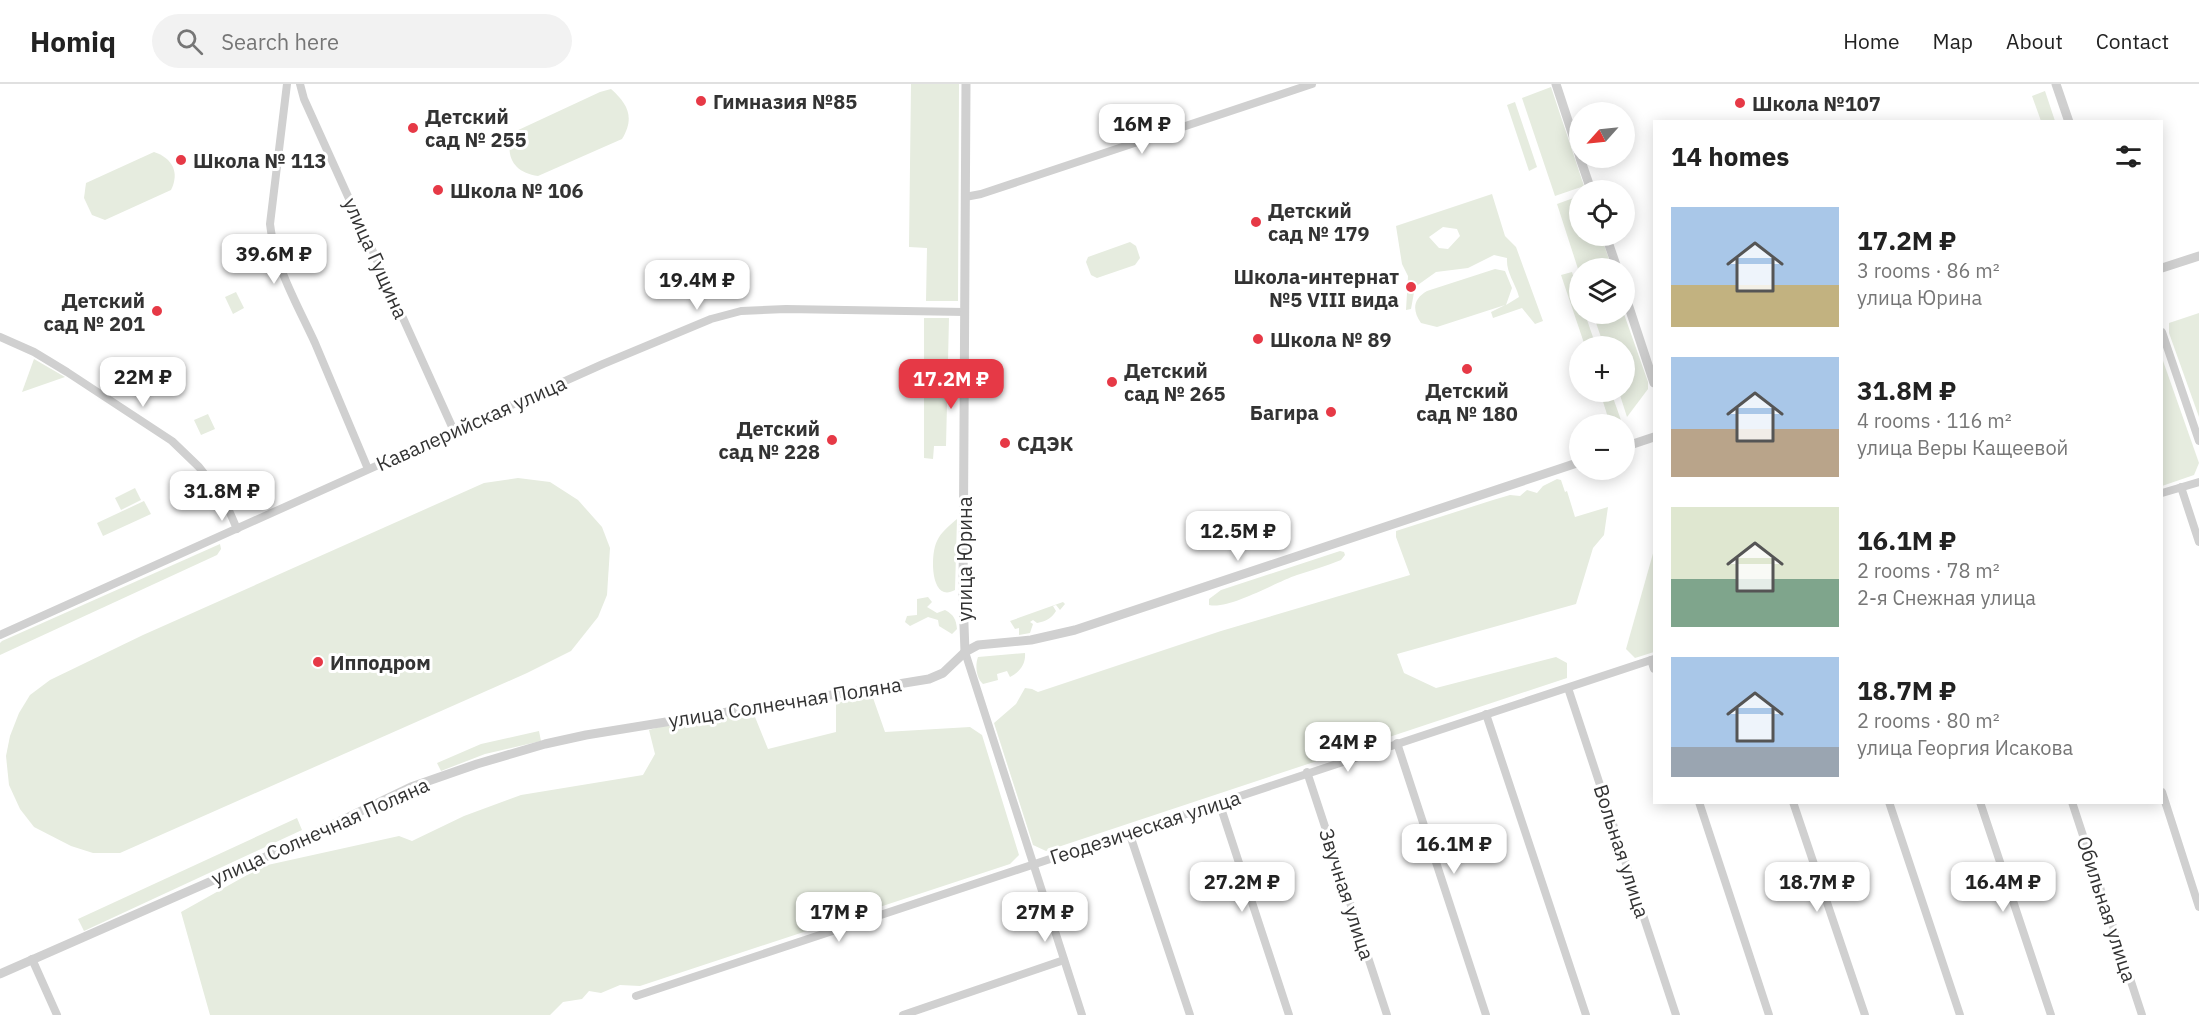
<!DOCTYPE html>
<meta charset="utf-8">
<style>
:root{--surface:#fff;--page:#f2f2f2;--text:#222;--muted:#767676;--line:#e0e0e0;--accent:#e63946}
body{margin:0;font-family:"IBM Plex Sans",sans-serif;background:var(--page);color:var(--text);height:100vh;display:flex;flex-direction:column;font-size:22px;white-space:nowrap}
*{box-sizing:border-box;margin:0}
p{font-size:20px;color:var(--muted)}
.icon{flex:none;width:33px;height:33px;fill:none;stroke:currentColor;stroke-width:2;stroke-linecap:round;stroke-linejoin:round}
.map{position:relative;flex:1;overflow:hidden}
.side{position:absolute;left:1653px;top:36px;width:510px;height:684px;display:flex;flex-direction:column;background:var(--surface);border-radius:0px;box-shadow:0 3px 15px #0003}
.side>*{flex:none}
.needle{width:39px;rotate:243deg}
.controls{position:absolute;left:1569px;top:18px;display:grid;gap:12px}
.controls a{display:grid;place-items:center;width:66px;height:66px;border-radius:50%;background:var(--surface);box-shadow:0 3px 15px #0003;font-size:30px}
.price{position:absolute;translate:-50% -51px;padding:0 14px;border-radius:12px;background:#fff;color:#222;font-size:20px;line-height:39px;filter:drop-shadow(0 2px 3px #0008)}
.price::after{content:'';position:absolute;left:50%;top:36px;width:18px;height:14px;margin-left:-9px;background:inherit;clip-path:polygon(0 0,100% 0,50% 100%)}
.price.active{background:var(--accent);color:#fff}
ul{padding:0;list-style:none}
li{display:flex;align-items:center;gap:18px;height:150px;padding:0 18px}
li span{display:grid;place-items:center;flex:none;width:168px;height:120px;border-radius:0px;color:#555}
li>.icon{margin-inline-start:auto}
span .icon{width:72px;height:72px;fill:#fffc;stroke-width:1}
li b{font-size:26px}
h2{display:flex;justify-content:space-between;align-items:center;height:72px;padding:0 18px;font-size:26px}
header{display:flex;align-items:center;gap:36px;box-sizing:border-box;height:84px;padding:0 30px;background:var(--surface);border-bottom:2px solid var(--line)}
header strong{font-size:28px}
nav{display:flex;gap:33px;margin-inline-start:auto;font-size:21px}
.search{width:420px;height:54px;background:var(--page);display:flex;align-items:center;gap:15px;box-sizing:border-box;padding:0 21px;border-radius:33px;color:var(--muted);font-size:22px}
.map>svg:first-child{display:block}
.green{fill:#e6ecdf;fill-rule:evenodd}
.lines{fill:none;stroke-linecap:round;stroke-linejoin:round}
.minor{stroke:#d0d0d0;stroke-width:8}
.tertiary{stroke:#d0d0d0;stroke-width:9}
.poi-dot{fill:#e63946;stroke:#fff;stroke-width:2}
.labels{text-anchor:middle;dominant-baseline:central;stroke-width:6;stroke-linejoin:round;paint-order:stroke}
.poi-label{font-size:20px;font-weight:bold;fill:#333;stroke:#fff;text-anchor:start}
.street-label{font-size:20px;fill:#333;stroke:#fff}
</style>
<header>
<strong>Homiq</strong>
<div class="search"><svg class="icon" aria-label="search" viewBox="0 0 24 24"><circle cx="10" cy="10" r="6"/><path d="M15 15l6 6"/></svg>Search here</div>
<nav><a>Home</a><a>Map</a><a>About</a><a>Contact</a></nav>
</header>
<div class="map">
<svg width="2199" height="931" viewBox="0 0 2199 931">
<rect width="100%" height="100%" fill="#fff"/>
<g class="green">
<polygon points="911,0 959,0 958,217 926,217 927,164 909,163"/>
<polygon points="1551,3 1584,102 1555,112 1522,14"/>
<path d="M611,5C628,20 635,34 622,55L538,92C513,89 503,70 514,48L600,8Z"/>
<polygon points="2045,7 2055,37 2041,37 2032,12"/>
<polygon points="1515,18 1537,83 1529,87 1507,21"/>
<path d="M154,68C172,74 180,88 171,106L105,136L92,131L84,114L86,99Z"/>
<path d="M1492,110L1505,152L1516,163L1543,237L1535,240L1522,224L1493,234L1491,228L1505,221L1437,243L1421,239C1412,226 1413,215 1427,207L1495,185L1505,187L1512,204L1506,221L1519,213C1515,198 1506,189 1507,174L1494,171L1468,184L1436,188L1415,203L1411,225L1406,226L1408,192L1402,180L1396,142ZM1443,143L1457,145L1460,152L1448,165L1439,164L1429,153Z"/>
<polygon points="1579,112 1580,152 1601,152 1612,184 1580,184 1579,188 1557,120"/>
<polygon points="1130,158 1136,162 1140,174 1135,181 1097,194 1091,191 1086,178 1088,173"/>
<polygon points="1572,188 1579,212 1580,230 1585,230 1596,262 1585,262 1561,191"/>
<polygon points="236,208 244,224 233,230 225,213"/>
<polygon points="2199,229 2199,333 2169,249 2169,239"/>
<polygon points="1593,230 1624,230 1648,298 1648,305 1627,333 1619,308 1624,308 1624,262 1604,262"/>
<polygon points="924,234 949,234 946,362 934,362 933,375 924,374"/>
<polygon points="2162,274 2199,379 2194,391 2162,402"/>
<polygon points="34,275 65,293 22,308"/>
<polygon points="1600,308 1611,308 1622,339 1610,340"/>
<polygon points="208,330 215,345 201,351 194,336"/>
<polygon points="518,394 550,398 578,416 602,443 610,464 607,511 598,533 571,567 527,589 120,769 93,769 71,762 34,743 20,725 9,701 6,672 10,652 19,629 30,611 50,596 143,551 484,399"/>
<polygon points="1557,395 1561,396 1565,408 1567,407 1575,433 1608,423 1604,451 1593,464 1576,520 1397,570 1404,589 1436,604 1556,573 1567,579 1567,594 1046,767 1033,761 994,639 1016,620 1025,604 1032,605 1038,608 1221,547 1410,491 1396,453 1396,447 1493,416 1510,411 1520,412 1527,406 1537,409 1543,402"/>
<polygon points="135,404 141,416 121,426 115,414"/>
<polygon points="144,417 151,430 103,452 97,439"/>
<path d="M957,435L955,506C930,520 930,470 937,457C941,448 950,441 957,435Z"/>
<polygon points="220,460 221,465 217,471 0,571 0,559 2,557"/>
<polygon points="1654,466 1654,568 1635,574 1626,565"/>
<path d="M1340,467L1344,468L1345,471L1341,476C1326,482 1312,486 1297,491C1276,498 1229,526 1209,521V515L1221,506Z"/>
<path d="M928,513L932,518L927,523L937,529L945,526C954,531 956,535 957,545L952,550L939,542L938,536L928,533L910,542L905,538L907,532L917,531V515Z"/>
<path d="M1063,518L1065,520L1060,526L1056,521L1053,522L1056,527C1051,535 1046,537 1037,539L1033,536L1030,538L1033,540L1030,549L1019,551V544L1015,545L1010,537Z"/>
<path d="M1025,569C1026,580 1020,588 1010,593L1007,587L997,590L998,596L983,600C976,594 975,581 978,573Z"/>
<polygon points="872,611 885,648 970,643 982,651 1019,771 1010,780 640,902 620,901 601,909 589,907 582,915 563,918 550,931 210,931 181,828 263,782 399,752 412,757 464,732 521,711 643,691 655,670 649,646 670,640 753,628 768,665 836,648 836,619"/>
<polygon points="539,647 541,657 485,670 441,687 437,679 481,660"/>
<polygon points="297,734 302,746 84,847 78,835"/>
</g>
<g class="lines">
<g class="minor">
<path d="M287,0L270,140C275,183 297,220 315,259C333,301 350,343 368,385"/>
<polyline points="300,0 304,15 454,347"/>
<polyline points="965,113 981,110 1312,0"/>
<polyline points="2162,248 2199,357"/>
<polyline points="0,253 34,268 67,288 172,357 199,383 224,415 237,445"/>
<polyline points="2181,403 2199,458"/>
<polyline points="2162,409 2199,398"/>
<polyline points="0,551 603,280 711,235 741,227 786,225 965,228"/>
<polyline points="965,568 1082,931"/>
<polyline points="1651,576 1654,585"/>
<polyline points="1568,604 1676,931"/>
<polyline points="1486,630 1586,931"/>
<polyline points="1397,659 1486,931"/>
<polyline points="1307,688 1387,931"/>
<polyline points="2162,708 2199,823"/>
<polyline points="1219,718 1289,931"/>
<polyline points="1699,718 1769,931"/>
<polyline points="1793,718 1865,931"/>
<polyline points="1889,718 1960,931"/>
<polyline points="1980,718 2051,931"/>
<polyline points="2072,718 2142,931"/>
<polyline points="1129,748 1190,931"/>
<polyline points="32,875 57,931"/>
<polyline points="636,912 1654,575"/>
<polyline points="903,931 1064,876"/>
</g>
<g class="tertiary">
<polyline points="1556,0 1580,73"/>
<polyline points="2056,0 2069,38"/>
<polyline points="1580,74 1591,106"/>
<polyline points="1606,152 1617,184"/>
<polyline points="2162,184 2199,172"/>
<polyline points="1624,208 1654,299"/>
<polyline points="1624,363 1654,353"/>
<polyline points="965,568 963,514 966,0"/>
<polyline points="0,890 257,777 411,703 477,680 545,660 586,651 929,595 943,589 965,568 978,561 1031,556 1075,546 1580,378"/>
</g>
</g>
<g class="poi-dot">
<circle cx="701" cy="17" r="6"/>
<circle cx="1740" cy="19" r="6"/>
<circle cx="413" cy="44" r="6"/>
<circle cx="181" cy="76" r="6"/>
<circle cx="438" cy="106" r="6"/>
<circle cx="1256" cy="138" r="6"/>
<circle cx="1411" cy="203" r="6"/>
<circle cx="157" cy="227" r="6"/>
<circle cx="1258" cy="255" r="6"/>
<circle cx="1467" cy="285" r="6"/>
<circle cx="1112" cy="298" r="6"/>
<circle cx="1331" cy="328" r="6"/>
<circle cx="832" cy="356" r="6"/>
<circle cx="1005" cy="359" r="6"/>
<circle cx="318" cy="578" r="6"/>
</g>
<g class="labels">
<g class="poi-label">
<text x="713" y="17">Гимназия №85</text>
<text x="1752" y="19">Школа №107</text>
<text x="425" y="32">Детский<tspan x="425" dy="23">сад № 255</tspan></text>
<text x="193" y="76">Школа № 113</text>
<text x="450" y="106">Школа № 106</text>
<text x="1268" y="126">Детский<tspan x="1268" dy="23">сад № 179</tspan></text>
<text x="1399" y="192" text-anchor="end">Школа-интернат<tspan x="1399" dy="23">№5 VIII вида</tspan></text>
<text x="145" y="216" text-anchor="end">Детский<tspan x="145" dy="23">сад № 201</tspan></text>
<text x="1270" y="255">Школа № 89</text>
<text x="1124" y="286">Детский<tspan x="1124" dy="23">сад № 265</tspan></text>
<text x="1467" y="306" text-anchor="middle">Детский<tspan x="1467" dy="23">сад № 180</tspan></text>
<text x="1319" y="328" text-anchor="end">Багира</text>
<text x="820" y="344" text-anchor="end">Детский<tspan x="820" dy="23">сад № 228</tspan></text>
<text x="1017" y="359">СДЭК</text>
<text x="330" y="578">Ипподром</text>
</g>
<g class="street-label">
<text transform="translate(376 174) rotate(66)">улица Гущина</text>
<text transform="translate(471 339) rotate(-24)">Кавалерийская улица</text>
<text transform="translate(964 475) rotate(-90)">улица Юрина</text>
<text transform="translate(785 618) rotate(-9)">улица Солнечная Поляна</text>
<text transform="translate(1145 743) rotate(-18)">Геодезическая улица</text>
<text transform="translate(320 747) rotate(-24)">улица Солнечная Поляна</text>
<text transform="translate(1622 767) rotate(72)">Вольная улица</text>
<text transform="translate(1347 810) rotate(72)">Звучная улица</text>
<text transform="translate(2107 825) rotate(72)">Обильная улица</text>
</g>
</g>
</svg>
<div class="controls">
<a><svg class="needle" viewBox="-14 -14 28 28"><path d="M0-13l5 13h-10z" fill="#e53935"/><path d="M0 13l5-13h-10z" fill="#767676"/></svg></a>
<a><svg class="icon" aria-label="locate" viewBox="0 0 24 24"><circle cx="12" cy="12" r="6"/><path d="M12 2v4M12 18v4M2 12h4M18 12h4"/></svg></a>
<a><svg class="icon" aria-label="layers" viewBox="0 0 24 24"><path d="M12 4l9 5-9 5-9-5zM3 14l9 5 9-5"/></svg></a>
<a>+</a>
<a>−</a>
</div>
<b class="price" style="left:1142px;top:71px">16M ₽</b>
<b class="price" style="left:274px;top:201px">39.6M ₽</b>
<b class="price" style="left:697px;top:227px">19.4M ₽</b>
<b class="price" style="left:143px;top:324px">22M ₽</b>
<b class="price active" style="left:951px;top:326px">17.2M ₽</b>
<b class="price" style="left:222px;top:438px">31.8M ₽</b>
<b class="price" style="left:1238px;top:478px">12.5M ₽</b>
<b class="price" style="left:1348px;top:689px">24M ₽</b>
<b class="price" style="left:1454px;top:791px">16.1M ₽</b>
<b class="price" style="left:1242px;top:829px">27.2M ₽</b>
<b class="price" style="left:1817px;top:829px">18.7M ₽</b>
<b class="price" style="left:2003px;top:829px">16.4M ₽</b>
<b class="price" style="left:839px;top:859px">17M ₽</b>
<b class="price" style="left:1045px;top:859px">27M ₽</b>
<section class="side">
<h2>14 homes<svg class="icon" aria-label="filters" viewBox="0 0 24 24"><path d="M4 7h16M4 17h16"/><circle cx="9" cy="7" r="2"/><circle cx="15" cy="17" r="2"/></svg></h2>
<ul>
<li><span style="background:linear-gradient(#a9c7e8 65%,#c2b280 0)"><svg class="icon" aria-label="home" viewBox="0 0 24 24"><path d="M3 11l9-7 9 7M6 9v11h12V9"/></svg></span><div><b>17.2M ₽</b><p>3 rooms · 86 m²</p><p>улица Юрина</p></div></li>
<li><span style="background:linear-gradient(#a9c7e8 60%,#b9a48a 0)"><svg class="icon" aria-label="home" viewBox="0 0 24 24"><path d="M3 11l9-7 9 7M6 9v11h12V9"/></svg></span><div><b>31.8M ₽</b><p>4 rooms · 116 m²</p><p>улица Веры Кащеевой</p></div></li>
<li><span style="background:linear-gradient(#dfe7d0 60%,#7fa58c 0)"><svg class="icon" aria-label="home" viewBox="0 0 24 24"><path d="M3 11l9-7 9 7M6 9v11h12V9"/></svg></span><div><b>16.1M ₽</b><p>2 rooms · 78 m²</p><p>2-я Снежная улица</p></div></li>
<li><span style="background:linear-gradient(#a9c7e8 75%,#9aa5b1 0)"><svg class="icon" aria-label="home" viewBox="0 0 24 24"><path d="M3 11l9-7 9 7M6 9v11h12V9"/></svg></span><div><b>18.7M ₽</b><p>2 rooms · 80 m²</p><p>улица Георгия Исакова</p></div></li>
</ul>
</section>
</div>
